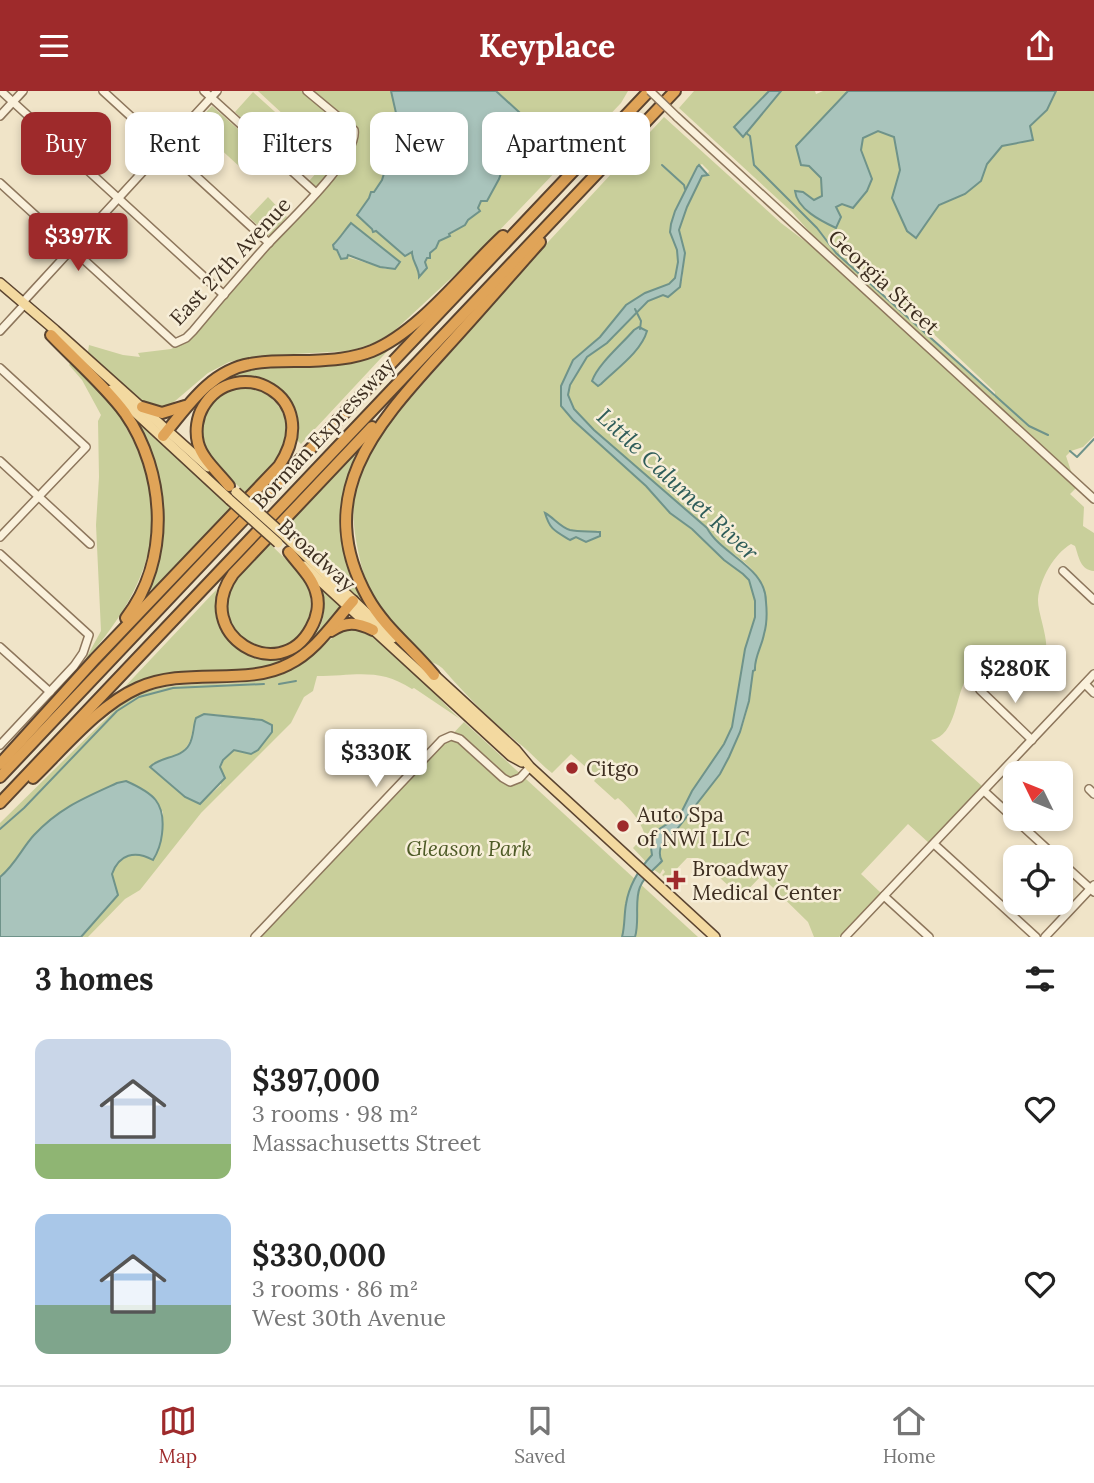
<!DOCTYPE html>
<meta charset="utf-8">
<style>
:root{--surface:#fff;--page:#f6f6f6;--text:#222;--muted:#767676;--line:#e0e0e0;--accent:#9e2a2b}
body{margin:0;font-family:Lora,serif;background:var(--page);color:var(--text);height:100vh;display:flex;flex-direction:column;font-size:26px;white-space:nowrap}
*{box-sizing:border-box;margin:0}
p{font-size:23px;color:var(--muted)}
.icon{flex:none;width:38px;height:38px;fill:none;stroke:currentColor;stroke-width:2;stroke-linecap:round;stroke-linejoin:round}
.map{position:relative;height:846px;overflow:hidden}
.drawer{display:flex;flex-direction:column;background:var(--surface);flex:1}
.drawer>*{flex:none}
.top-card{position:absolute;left:21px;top:21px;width:700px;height:63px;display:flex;gap:14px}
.needle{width:46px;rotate:313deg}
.fabs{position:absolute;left:1003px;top:670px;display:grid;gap:14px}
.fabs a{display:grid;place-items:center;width:70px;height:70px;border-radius:14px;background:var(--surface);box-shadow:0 4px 10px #0003;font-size:35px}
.price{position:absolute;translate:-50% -60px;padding:0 16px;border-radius:7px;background:#fff;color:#222;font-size:23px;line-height:46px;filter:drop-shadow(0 2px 4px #0008)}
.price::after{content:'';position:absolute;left:50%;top:42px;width:21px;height:16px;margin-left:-10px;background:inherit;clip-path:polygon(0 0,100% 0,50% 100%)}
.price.current{background:var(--accent);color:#fff}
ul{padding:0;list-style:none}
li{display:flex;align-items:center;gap:21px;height:175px;padding:0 35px}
li span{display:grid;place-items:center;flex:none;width:196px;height:140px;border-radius:14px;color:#555}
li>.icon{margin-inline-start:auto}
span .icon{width:84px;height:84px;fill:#fffc;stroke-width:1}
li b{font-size:30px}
h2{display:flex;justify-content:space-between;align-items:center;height:84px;padding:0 35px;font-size:30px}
.chip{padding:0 24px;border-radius:14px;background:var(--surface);box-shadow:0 4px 10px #0003;font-size:24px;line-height:63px}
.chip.current{background:var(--accent);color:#fff}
header{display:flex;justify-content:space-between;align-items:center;height:91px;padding:0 35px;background:var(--accent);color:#fff;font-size:32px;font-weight:800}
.tabs{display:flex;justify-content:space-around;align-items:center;height:98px;border-top:2px solid var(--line);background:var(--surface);font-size:19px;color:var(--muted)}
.tabs a{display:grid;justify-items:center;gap:4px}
.tabs .current{color:var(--accent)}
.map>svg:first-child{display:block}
.green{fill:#c9cf9b;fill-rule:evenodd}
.water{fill:#a9c4bc;stroke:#6f938a;stroke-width:2}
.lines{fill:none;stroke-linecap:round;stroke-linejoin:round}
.stream{stroke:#6f938a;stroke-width:2}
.minor-casing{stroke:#8d765c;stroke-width:10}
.major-casing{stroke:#5b4430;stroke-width:12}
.highway-casing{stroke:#5b4430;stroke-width:14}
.minor{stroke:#faf1dc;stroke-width:7}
.major{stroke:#f3d9a0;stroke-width:9}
.highway{stroke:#e0a458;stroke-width:10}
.minor-bridge-casing{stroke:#8d765c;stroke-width:10;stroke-linecap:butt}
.major-bridge-casing{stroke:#5b4430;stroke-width:12;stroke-linecap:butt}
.minor-bridge{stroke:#faf1dc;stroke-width:7}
.major-bridge{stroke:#f3d9a0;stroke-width:9}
.poi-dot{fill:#9e2a2b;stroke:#f7eed8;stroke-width:2.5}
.labels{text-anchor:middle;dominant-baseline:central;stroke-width:5;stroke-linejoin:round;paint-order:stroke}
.street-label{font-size:21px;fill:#3d2e20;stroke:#f7eed8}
.poi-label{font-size:21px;fill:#3d2e20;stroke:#f7eed8;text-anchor:start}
.park-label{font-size:21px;font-style:italic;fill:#4d5a26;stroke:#f7eed8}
.water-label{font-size:23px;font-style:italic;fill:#2f5d5a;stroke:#f7eed8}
</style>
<header><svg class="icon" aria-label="menu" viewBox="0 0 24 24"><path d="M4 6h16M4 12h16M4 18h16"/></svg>Keyplace<svg class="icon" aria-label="share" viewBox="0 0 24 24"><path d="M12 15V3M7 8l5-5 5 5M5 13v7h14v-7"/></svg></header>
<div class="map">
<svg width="1094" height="846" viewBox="0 0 1094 846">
<rect width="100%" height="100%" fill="#f0e4c8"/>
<g class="green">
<polygon points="258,0 302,0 352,40 349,52 320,95 316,96 309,90 327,70 329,64 311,50 289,73 235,21 253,1 284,29 286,26"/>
<path d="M313,0H391L396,22L390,63L382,89L357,124L402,162L412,161L419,185L433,157H436L439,150L465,134L481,110H487L499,89L507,62L496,49C506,34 501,29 522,30L549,55L554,53L496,0H628L621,12L475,165L393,241L374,252L350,260L256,265L229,271L208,282L168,316L148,313L141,309L88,261L89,254L123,264L140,266L138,262L171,258L191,248L243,186L321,101L354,56L358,48L357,38ZM348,136L374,150L400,171L386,178L338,163L337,151Z"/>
<path d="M694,0H769L736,34L746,42L781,0H815L816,3L823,0H848L796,56L809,75L821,87L822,105L814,109L803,101L796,106L835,116L842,113L872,88L861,59L863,47L878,40L894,46L900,79L892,108L939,114L965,103L981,90L987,73L1002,55L1022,52L1030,35L1047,19L1056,0H1094V345L1083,356L1071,360L1066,365L1072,383L822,155L792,121L679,17ZM859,177L885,197L995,301V306L856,179Z"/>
<polygon points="212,15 258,56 240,76 194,34"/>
<path d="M664,26L781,132L818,160L1076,397L1070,403L1084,416L1083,435L1094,442V480C1080,479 1079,466 1075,455L1071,453C1054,463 1040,488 1038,508C1037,526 1058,565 1037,573C1031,570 1026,563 1019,561C1010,558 1002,561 993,566C984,570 974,576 968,585C955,602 957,645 931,649L982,695L929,752L908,733L861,783L881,802L839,846H814L808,831L761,785L741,806L698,767H687L667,788L662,784L665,781L663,778L660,783L653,778L659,774L660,757L668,752C669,745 710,696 718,684C732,664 745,634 749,610C750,599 751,589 753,578C760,549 775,519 760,490C749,467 719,459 707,437L594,339L574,318L568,304L570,294L587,266L607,252L648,210L663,204L668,206L682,190L685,162L679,139L687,116L702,85H707L709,80L702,73L696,76L675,120L671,133L670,141L677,159L678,171L675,187L669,193L645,202L626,214L600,246L580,262L561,295V315L573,329L646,395L670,422L692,439L724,469L743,483L749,489L755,510V526L745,558L732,636L724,653L692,700L682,720L675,728L652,741L656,744L651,757L653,764L647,772L633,757L645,744C639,727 631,719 618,707L615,709L594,690L597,686L571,663L552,682C539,672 529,659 516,650C490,629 466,604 444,579C440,574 435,573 430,570C417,560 403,545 392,533C377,516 368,498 362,477C346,412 351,387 389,332L536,164ZM639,236L644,238L634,261L601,293L592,289C599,271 620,254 634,239Z"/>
<polygon points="268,106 287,126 269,145 249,126"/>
<path d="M395,252L301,353L298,350C298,341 298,331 295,322C286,293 251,278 223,290C210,296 203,309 195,315C230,260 283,285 333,273C354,268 375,259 395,252Z"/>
<path d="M71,271L107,307L127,332L125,335C179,424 148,499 84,571L101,540L96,434L99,386L98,330L101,324L82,289L69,274Z"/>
<path d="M246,296C283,302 299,340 276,370C268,381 256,391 246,402C230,387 209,373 202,352C199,346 202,349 202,342C205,314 216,299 246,296Z"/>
<path d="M131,325L202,388L231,417L154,497L147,500C161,454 170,416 154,370C148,354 139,340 131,325Z"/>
<polygon points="355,363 342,414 342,442 351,484 367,516 310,464 283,436"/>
<path d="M269,452L305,487L314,502L310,504C320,587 197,562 233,492C240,478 258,464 269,452Z"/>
<path d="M217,498C213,521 215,537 232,553C272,593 344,544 318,501L324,499L340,514L339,518C326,534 312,554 295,565C258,587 203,574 162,583C146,586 131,595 118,603Z"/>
<path d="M354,537C394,550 429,600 460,628L414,597L412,598C379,576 354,585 317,585L313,600L304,606L291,632L201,722L140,799L125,808L88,846H81L113,811C113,802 111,791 112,783C114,761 139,761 153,768L161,747L163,721C150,708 136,688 117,692C84,707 59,717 34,744C22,757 15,774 0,786V732L124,610C174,582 231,602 283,583C310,573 330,540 354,537ZM212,623L262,629L272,634L250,663L234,658C220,668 220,678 221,694L200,713L185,706L154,680L153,672C178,663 190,664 193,635Z"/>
<polygon points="464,631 698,846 261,846"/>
</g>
<g class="water">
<path d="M391,0H496L554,53L549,56L522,30C501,29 506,33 496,49L508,62L499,88L487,110H481L478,117L480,120L468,129L465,134L449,143L450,145L439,150L436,157L430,162V167H427L425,171L427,177L419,186C419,176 412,171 412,161L405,165L376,140L373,141L372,138L357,124L369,107L371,101H374L382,89L390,63L392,46L394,44L396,22Z"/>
<polygon points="769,0 781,0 743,46 734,36"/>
<path d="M848,0H1056L1047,19L1030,35L1033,49L1002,55L987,73L981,90L965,103L939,114L916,147L907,140L892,107L900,79L894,46L878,40L863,47L861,59L872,88L867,100L853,117L842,113L836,116L841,126L836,137C821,130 797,118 795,100L803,101L814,109L822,105L821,87L809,75L801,74L796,55Z"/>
<path d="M699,74L708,84L702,85L687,116L679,139L685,162L680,196L668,206L663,204L648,210L607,252L587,266L570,294L568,304L574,318L594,339L707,437C722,465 766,475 766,511C767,521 767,533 764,543C762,555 754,567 755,579L753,580L749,610L740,641L729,666L720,683L667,751L665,749C660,754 658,764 662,770C655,778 644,785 640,796C634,810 640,830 635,846H622C625,835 624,824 626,813C629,794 640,777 652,764L651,757L656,745L653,742L675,728L682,720L692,700L724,653L732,636L745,558L755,526V510L749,489L743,483L724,469L692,438L670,422L646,395L573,329L561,315V295L573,269L600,246L626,214L645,202L669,193L675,187L678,171L677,159L670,141L671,133L675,120L697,76Z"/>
<path d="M351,132L400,171L395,178L380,176L348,164L347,167L341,168L337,159L334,158L333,154C341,146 344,140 351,132Z"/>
<path d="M639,236L647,240C641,261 616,278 601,293L598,295L592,290C598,273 621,254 634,239Z"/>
<path d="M545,422C553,426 560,436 570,439C579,441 591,440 600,441V445L586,451L576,446L570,449C555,440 550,439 545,422Z"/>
<path d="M204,623L262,629L272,634V641L258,659L251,663L234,659L223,669L220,676L225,687L200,713L185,706L150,676C160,665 181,668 189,654C194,646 193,635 196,627Z"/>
<path d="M126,690C153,702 166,711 162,743C161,752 158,761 153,769C135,759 119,763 112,783L118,804L81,846H0V786C15,774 22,757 34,744C59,717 84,707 117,692Z"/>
</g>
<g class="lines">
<g class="stream">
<polyline points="746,42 750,45 754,74 817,137 836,162 1029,335 1048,344"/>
<polyline points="662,74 684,94 685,98"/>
<polyline points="635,218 641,230 640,238"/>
<polyline points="1070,360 1077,366 1094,348"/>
<polyline points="279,593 296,590"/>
<polyline points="0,738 24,717 117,620 139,606 173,597 264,593"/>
</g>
<defs>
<g id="minor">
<polyline points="1,0 224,204"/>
<polyline points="103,0 269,152"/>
<polyline points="204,0 316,102"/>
<polyline points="0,25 23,0"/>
<polyline points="677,26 1094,408"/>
<path d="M0,92L175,252L186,247L193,240C217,211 242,182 267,154C286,133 359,66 354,39L307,0"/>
<polyline points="22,212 217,0"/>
<polyline points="0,240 24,214"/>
<polyline points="0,277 86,356 0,446"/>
<polyline points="0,370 90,453"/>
<polyline points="0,463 89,544 83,562 74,575 0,654"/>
<polyline points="1063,480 1094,509"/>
<polyline points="0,556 50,601"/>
<polyline points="1085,593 1094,602"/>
<polyline points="980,599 1032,649"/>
<polyline points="1089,698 1094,703"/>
<polyline points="984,700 1056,766"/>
<polyline points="934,753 1036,846"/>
<polyline points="1060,770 1094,801"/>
<polyline points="884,805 929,846"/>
<polyline points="255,846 442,649 451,645 460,648 503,687 510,691 520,687 530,676"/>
<polyline points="845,846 1094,583"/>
<polyline points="1045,846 1094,794"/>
</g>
<g id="major">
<polyline points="0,192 55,239 208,376"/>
<polyline points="111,299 230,409"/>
<polyline points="285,445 393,547"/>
<polyline points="304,475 511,665 522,671"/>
<polyline points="430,580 516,659 530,676 715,846"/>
</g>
<g id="highway">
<path d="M51,244C74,268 106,296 125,322C166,381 171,469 126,527"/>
<polyline points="142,316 162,322 185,315"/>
<path d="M163,345C187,316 210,280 250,273C269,269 290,270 309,270C330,269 352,268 372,260C420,240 464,181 503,145"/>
<path d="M289,461C298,473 312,486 316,501C320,513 317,527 311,537C280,596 190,544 233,483L372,336"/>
<path d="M331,540C346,530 357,531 373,539"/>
<path d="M434,584C413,558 384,536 368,507C310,403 378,332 444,259C477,223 508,187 540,151"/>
<path d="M0,673L95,568L279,375C326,304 235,261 203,316C197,326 195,340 198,352C202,368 219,382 229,395"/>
<polyline points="0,686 649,0"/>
<path d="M33,687C64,657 99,614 138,597C186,575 246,596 289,573C316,560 334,531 353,510"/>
<polyline points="0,712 675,0"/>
</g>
</defs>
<use href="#minor" class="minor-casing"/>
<use href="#major" class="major-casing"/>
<use href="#highway" class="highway-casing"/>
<use href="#minor" class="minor"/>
<use href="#major" class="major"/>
<use href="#highway" class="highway"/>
<defs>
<polyline id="minor-bridge" points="650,0 677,26"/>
<g id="major-bridge">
<polyline points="236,401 285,445"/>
<polyline points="230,409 278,452"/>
</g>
</defs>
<use href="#minor-bridge" class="minor-bridge-casing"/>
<use href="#major-bridge" class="major-bridge-casing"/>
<use href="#minor-bridge" class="minor-bridge"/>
<use href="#major-bridge" class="major-bridge"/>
</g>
<g class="poi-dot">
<circle cx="572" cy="677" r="7"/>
<circle cx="623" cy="735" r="7"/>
<path d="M672.5 778.5h7v7h7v7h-7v7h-7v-7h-7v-7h7z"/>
</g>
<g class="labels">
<g class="street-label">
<text transform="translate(230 170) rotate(-47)">East 27th Avenue</text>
<text transform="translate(884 191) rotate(43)">Georgia Street</text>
<text transform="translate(323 342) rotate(-47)">Borman Expressway</text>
<text transform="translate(317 464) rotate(42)">Broadway</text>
</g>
<g class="poi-label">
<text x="586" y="677">Citgo</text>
<text x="637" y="723">Auto Spa<tspan x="637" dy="24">of NWI LLC</tspan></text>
<text x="692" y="777">Broadway<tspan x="692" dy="24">Medical Center</tspan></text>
</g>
<g class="park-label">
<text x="469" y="757">Gleason Park</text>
</g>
<g class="water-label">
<text transform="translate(678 393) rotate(43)">Little Calumet River</text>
</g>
</g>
</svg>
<div class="fabs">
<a><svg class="needle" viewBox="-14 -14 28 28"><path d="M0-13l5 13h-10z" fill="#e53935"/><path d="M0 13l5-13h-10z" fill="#767676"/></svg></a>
<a><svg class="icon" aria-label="locate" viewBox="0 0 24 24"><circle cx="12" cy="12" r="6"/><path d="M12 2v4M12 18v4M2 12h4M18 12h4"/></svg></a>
</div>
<b class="price current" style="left:78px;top:182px">$397K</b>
<b class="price" style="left:1015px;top:614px">$280K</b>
<b class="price" style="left:376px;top:698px">$330K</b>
<div class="top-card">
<a class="chip current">Buy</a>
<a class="chip">Rent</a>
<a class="chip">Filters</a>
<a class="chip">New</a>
<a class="chip">Apartment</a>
</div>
</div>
<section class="drawer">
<h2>3 homes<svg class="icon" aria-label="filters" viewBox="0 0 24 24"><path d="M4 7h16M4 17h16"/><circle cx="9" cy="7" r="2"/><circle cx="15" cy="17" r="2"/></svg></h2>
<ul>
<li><span style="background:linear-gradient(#c9d6e8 75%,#8fb573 0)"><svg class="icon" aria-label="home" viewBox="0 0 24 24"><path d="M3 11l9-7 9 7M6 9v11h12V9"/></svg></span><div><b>$397,000</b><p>3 rooms · 98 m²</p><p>Massachusetts Street</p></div><svg class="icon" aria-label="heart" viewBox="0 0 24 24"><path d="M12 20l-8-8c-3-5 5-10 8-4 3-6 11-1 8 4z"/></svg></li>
<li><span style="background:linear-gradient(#a9c7e8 65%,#7fa58c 0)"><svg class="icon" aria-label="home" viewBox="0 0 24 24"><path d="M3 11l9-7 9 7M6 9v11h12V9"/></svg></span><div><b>$330,000</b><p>3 rooms · 86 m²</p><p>West 30th Avenue</p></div><svg class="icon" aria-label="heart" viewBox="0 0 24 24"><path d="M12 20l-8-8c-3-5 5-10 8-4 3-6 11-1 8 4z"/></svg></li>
</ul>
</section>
<nav class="tabs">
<a class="current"><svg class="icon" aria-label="map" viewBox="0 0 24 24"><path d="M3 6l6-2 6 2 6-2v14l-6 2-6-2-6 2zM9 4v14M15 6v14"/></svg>Map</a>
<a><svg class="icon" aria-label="saved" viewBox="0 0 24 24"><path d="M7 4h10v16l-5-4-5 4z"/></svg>Saved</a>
<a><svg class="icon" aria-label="home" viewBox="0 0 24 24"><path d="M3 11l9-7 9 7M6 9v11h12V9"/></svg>Home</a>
</nav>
